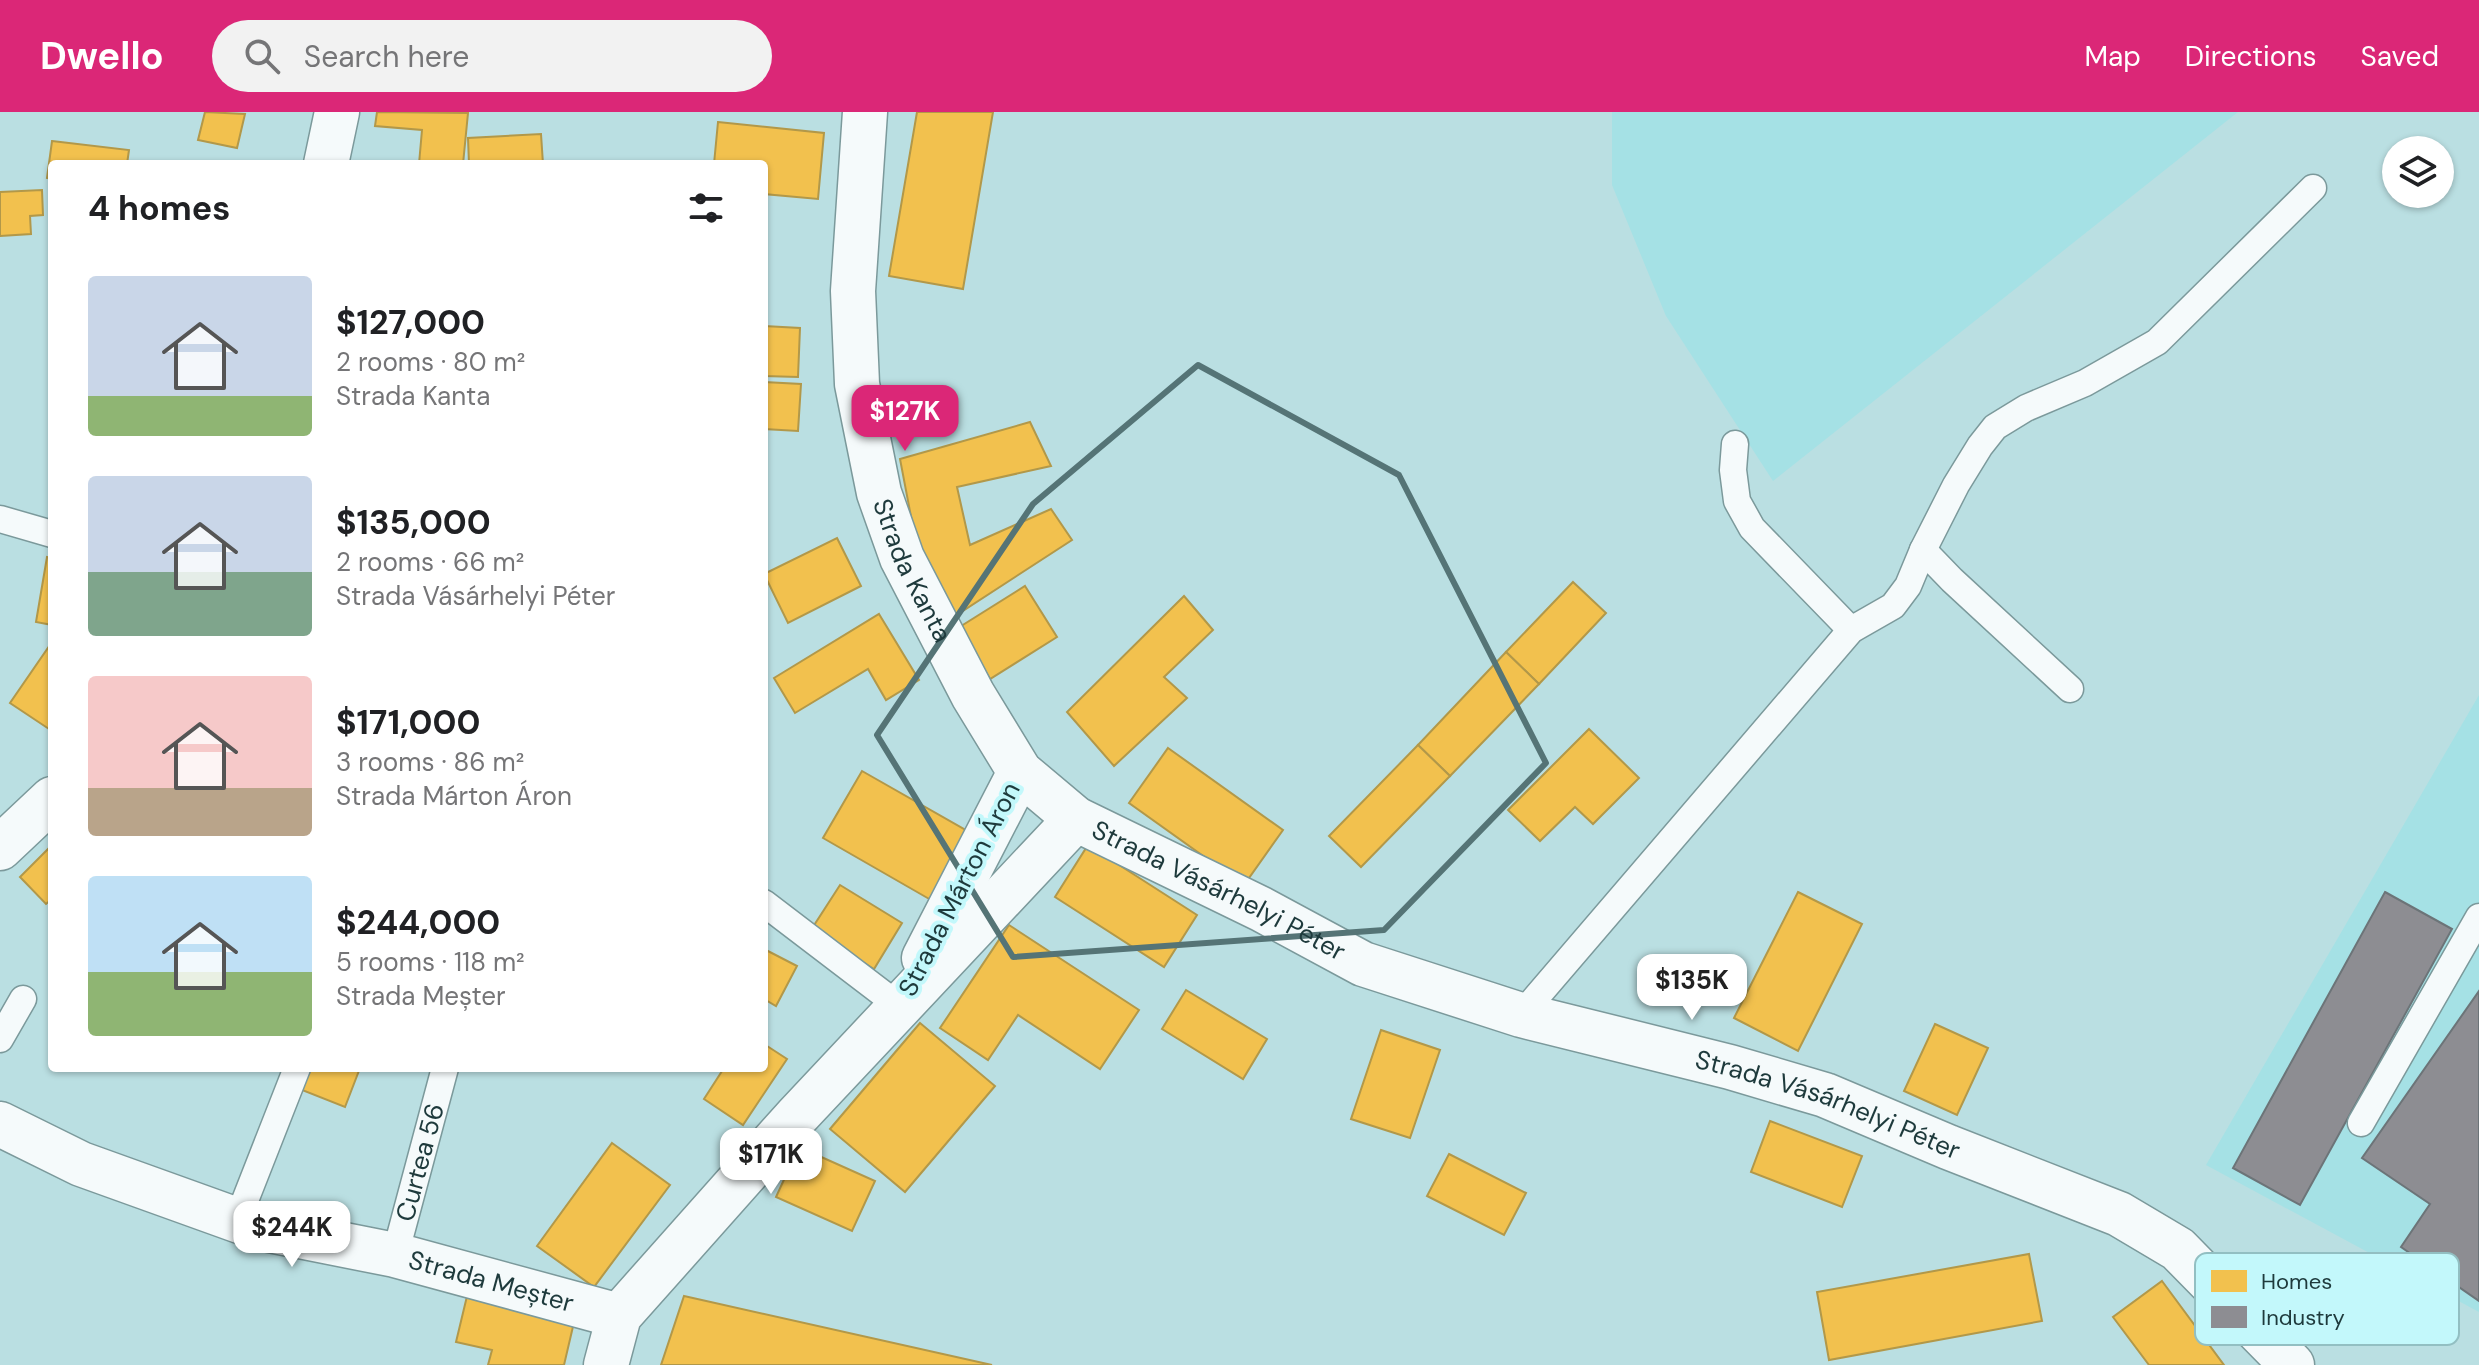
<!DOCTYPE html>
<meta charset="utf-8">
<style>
:root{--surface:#fff;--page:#f2f2f2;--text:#202124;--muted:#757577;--accent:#db2777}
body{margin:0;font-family:"DM Sans",sans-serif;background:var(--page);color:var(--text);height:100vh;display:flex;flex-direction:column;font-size:30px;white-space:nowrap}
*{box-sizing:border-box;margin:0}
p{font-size:26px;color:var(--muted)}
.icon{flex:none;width:44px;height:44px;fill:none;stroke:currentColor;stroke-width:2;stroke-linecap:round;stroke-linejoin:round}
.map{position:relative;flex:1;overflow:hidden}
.details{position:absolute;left:48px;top:48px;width:720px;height:912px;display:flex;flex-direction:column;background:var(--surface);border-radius:8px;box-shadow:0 2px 6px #0004}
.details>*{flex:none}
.fabs{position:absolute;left:2382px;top:24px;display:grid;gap:16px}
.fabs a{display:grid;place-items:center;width:72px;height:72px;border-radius:50%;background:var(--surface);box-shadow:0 2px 6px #0004;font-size:40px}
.price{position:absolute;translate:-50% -68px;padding:0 18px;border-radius:16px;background:#fff;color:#222;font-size:26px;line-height:52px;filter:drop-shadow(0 2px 4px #0008)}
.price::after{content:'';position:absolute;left:50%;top:48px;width:24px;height:18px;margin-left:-12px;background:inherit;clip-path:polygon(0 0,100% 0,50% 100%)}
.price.active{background:var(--accent);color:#fff}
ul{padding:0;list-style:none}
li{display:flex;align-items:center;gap:24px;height:200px;padding:0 40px}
li span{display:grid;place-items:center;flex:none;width:224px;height:160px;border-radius:8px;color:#555}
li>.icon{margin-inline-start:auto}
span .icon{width:96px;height:96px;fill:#fffc;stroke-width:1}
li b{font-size:34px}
h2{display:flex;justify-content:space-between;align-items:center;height:96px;padding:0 40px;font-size:34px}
header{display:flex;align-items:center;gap:48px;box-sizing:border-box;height:112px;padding:0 40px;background:var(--accent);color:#fff}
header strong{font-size:38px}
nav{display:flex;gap:44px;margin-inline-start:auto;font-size:28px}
.search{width:560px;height:72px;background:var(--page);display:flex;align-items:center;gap:20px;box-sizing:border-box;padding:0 28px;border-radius:44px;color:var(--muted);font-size:30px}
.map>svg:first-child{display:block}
.built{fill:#a5e1e5}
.homes{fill:#f2c14e;stroke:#b29849;stroke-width:2}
.industry{fill:#8d8d92;stroke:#6c7478;stroke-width:2}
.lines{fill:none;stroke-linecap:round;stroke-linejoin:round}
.service-casing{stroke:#7b999b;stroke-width:29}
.minor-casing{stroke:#7b999b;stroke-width:47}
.tertiary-casing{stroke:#7b999b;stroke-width:47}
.service{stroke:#f5fafb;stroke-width:26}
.minor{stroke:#f5fafb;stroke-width:44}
.tertiary{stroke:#f5fafb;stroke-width:44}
.marked{fill:none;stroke:#557476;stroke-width:6;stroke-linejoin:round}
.labels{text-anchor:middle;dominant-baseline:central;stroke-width:8;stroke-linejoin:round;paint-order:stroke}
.street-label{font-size:26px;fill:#1e3a3c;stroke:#c3f8fb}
.key{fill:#c3f8fb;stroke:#92bfc2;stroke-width:2}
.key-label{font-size:22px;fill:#1e3a3c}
</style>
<header>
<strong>Dwello</strong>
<div class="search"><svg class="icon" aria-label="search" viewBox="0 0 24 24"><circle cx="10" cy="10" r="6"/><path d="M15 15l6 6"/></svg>Search here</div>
<nav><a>Map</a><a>Directions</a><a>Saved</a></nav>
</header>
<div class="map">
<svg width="2479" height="1253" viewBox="0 0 2479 1253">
<rect width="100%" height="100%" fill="#badfe2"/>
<g class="built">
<polygon points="1612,0 2238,0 1773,369 1666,204 1612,73"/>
<polygon points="2479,583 2479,1200 2206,1053"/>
</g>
<g class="homes">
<polygon points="205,0 245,2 237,36 198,28"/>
<polygon points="377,0 468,1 463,52 419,52 422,18 375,14"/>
<polygon points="917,0 993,0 963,177 889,164"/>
<polygon points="718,10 824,21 818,87 764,82 764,52 714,52"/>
<polygon points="541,22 543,52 469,52 468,26"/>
<polygon points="52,29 129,38 127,52 52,52 52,67 47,66"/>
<polygon points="42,78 43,103 30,104 31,122 0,124 0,80"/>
<polygon points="764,214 800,216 798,265 764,264"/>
<polygon points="764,270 801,272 798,319 764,317"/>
<polygon points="1030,310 1051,354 957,375 970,433 1051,397 1072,428 955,504 917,436 900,347"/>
<polygon points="837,426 861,474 788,511 764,462"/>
<polygon points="47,445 52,446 52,513 36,510"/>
<polygon points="1573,470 1606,501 1539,572 1506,540"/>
<polygon points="1025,474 1057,525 990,567 958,516"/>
<polygon points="1184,484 1213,518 1164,565 1187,586 1114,654 1067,600"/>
<polygon points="879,502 919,568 886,588 868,557 795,601 774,566"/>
<polygon points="52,530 52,619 10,591"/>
<polygon points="1506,540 1539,572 1450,664 1418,633"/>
<polygon points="1589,617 1639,666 1593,712 1575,695 1540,729 1508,698"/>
<polygon points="1418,633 1450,664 1361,755 1329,724"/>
<polygon points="1168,636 1283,718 1244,773 1129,691"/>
<polygon points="862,659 969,720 931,788 823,726"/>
<polygon points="52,733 52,787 46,792 20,765"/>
<polygon points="1088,733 1197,803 1164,855 1055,785"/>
<polygon points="840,773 902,811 874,857 811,818"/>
<polygon points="1798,780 1862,812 1798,939 1734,906"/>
<polygon points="1009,813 1139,898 1100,957 1018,903 988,948 940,916"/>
<polygon points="764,837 797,854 776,894 764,887"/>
<polygon points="1186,878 1267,927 1243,967 1162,917"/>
<polygon points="920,911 995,974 905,1080 830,1017"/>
<polygon points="1935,912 1988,936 1957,1003 1904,979"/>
<polygon points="1381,918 1440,938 1410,1026 1351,1007"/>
<polygon points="764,932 787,947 743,1013 704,987 724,956 764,956"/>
<polygon points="310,956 360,956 345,995 302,978"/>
<polygon points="1770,1009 1862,1044 1842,1095 1751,1060"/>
<polygon points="612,1031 670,1073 594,1175 537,1134"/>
<polygon points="799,1035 875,1069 852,1119 776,1085"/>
<polygon points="1449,1042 1526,1081 1504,1123 1427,1084"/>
<polygon points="2029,1142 2042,1209 1829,1248 1817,1180"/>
<polygon points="2162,1169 2224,1253 2149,1253 2113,1205"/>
<polygon points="468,1180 575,1206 564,1253 488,1253 492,1238 456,1230"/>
<polygon points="684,1184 992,1253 661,1253"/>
</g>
<g class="industry">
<polygon points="2385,780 2452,817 2300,1093 2233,1056"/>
<polygon points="2479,879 2479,1189 2401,1135 2430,1092 2362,1046"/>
</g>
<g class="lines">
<defs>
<g id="service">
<polyline points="1735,332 1733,358 1737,389 1752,416 1851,518"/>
<polyline points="0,407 52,422"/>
<polyline points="1923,438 1952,468 2070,577"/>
<polyline points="764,791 899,894"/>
<polyline points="1521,903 1851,518 1893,494 1908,474 1923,438 1956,373 1980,334 1995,315 2026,296 2085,271 2157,230 2313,76"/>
<polyline points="0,927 23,887"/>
<polyline points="2361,1011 2479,805"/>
<polyline points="237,1109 297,956"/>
<path id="s1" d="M395,1143L445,956"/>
</g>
<g id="minor">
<polyline points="326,52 337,0"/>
<polyline points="0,736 52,687"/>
<path id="s2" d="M0,1012L81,1052L259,1116L395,1143L619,1204"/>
</g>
<g id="tertiary">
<path id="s3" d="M865,0L853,179L857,272L879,381L902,446L973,583L1020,660L1076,707L1261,797L1363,852L1521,903L1730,955L1825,983L1948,1035L2119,1102L2178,1137L2292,1253"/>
<polyline points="924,846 1020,660"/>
<polyline points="606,1253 619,1204 796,1005 1076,707"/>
</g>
</defs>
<use href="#service" class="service-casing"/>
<use href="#minor" class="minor-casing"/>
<use href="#tertiary" class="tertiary-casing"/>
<use href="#service" class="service"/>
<use href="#minor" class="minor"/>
<use href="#tertiary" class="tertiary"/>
</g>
<path class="marked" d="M1198,253L1399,363L1546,651L1384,818L1013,845L877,623L1033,392Z"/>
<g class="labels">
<g class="street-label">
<text stroke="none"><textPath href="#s3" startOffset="468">Strada Kanta</textPath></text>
<text transform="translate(959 777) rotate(-63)">Strada Márton Áron</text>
<text stroke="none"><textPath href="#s3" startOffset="930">Strada Vásárhelyi Péter</textPath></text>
<text stroke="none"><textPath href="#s3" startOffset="1578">Strada Vásárhelyi Péter</textPath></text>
<text stroke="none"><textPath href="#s1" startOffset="96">Curtea 56</textPath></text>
<text stroke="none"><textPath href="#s2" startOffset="518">Strada Meșter</textPath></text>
</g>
</g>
<rect x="2195" y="1141" width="264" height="92" rx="12" class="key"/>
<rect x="2211" y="1158" width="36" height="22" fill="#f2c14e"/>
<rect x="2211" y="1194" width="36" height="22" fill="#8d8d92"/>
<g class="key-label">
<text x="2261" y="1177">Homes</text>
<text x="2261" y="1213">Industry</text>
</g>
</svg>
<div class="fabs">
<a><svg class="icon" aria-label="layers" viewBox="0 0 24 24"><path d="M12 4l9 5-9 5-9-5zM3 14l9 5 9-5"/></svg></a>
</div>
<b class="price active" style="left:905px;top:341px">$127K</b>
<b class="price" style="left:1692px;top:910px">$135K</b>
<b class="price" style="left:771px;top:1084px">$171K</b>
<b class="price" style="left:292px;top:1157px">$244K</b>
<section class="details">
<h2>4 homes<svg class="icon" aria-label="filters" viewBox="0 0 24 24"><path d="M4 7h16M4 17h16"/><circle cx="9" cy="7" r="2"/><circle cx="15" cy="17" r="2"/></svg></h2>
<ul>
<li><span style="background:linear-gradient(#c9d6e8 75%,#8fb573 0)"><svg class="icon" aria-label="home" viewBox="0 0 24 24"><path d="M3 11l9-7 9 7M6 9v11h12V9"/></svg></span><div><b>$127,000</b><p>2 rooms · 80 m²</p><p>Strada Kanta</p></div></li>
<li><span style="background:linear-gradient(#c9d6e8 60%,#7fa58c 0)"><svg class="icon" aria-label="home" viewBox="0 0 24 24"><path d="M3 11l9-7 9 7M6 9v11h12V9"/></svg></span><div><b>$135,000</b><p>2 rooms · 66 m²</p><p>Strada Vásárhelyi Péter</p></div></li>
<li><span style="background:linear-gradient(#f6c9c9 70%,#b9a48a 0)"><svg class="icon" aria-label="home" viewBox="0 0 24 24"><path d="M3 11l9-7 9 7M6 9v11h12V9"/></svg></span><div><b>$171,000</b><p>3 rooms · 86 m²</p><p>Strada Márton Áron</p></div></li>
<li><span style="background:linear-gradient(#bfe0f5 60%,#8fb573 0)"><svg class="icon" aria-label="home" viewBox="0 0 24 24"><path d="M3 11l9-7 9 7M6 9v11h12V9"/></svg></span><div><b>$244,000</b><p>5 rooms · 118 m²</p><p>Strada Meșter</p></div></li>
</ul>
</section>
</div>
